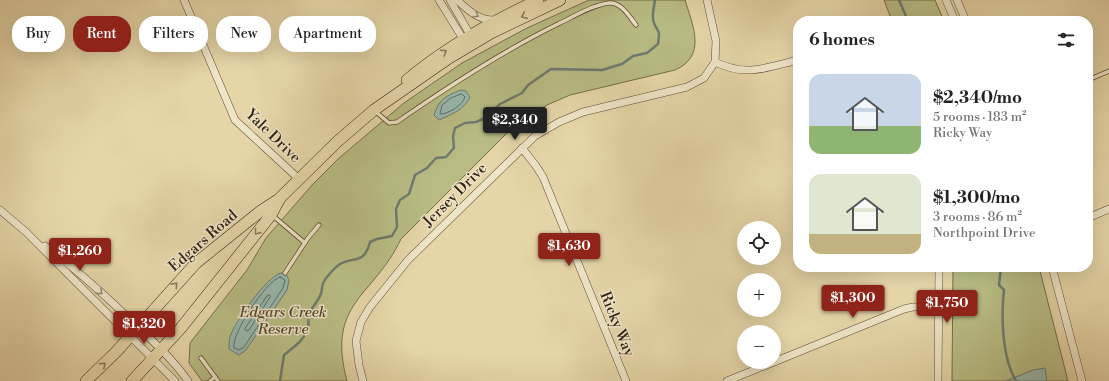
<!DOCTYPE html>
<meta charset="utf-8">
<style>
:root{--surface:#fff;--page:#f6f6f6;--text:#222;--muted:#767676;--accent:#8f2418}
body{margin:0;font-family:"Libre Bodoni",serif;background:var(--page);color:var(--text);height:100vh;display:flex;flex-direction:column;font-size:15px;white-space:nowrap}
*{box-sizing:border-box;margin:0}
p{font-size:13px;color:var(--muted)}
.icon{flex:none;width:22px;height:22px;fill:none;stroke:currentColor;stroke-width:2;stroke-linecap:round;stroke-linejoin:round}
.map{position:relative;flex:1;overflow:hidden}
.side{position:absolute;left:793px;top:16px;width:300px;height:256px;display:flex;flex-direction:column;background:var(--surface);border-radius:16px;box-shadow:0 4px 16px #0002}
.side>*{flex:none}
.guide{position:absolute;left:12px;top:16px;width:380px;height:36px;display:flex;gap:8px}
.controls{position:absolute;left:737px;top:221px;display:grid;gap:8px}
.controls a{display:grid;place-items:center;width:44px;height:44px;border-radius:50%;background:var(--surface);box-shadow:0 4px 16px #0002;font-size:20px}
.price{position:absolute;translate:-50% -34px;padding:0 9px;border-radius:4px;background:var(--accent);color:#fff;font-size:13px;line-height:26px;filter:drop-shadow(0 1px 2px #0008)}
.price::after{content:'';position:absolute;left:50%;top:24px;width:12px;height:9px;margin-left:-6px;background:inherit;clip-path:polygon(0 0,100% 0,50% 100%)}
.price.selected{background:#222;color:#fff}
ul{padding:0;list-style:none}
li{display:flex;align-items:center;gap:12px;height:100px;padding:0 16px}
li span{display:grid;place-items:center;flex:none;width:112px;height:80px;border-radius:12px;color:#555}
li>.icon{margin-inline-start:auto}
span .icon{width:48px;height:48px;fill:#fffc;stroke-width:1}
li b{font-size:17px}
h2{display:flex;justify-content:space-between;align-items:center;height:48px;padding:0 16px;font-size:17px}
.tag{padding:0 14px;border-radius:16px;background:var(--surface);box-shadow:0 4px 16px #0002;font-size:14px;line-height:36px}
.tag.selected{background:var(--accent);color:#fff}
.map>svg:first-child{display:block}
.green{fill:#b8bc84;stroke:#746e4c}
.water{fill:#96b8ae;stroke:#6e7b70}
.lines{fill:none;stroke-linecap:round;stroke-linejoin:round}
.shore{stroke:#646c61;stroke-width:1}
.stream{stroke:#6e7b70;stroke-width:2.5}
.lane-casing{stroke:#5e4c39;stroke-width:5}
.street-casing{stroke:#5e4c39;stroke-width:8}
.primary-casing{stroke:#311f14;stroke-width:12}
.lane{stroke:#eee4c6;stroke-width:3.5}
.street{stroke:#eee4c6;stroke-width:7}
.primary{stroke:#e5d5a7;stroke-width:11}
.oneway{stroke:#998b76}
.oneway2{stroke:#8b7a5e}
.labels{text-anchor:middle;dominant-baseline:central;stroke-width:3;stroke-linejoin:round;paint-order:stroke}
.street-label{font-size:15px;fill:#311f14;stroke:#eee4c6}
.park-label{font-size:15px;font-style:italic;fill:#534630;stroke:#eee4c6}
</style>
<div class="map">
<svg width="1109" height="381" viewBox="0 0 1109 381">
<rect width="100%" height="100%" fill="#e5d5a7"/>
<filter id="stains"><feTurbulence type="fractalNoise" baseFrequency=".005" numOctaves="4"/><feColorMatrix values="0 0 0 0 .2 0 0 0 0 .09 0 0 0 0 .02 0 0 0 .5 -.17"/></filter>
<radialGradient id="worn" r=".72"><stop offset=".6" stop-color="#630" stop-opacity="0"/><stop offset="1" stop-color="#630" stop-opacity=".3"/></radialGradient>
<g class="green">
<path d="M589,0H685C693,26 707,56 675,70L570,95L547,105L532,114L506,134L401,239C373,298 326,302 347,381H202L189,363L190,343L247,270L266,238L313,184L338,159L404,103L462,63L527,28Z"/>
<polygon points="884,0 935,0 944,21 892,21"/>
<polygon points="953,267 1039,267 1068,381 952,381"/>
</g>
<g class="water">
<path d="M461,90L466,91L470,97C464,110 452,114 439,120L434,115C439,99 446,96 461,90Z"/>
<path d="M281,273L286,274L289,280L287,290L246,350L239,355L229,349C229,345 229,341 230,337C234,323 267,276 281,273Z"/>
<polygon points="1045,368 1047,381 1006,381 1033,370"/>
</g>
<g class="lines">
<g class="shore">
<path d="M462,94L465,97C462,106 448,114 440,114L442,105L451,98Z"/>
<path d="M280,277L285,280L283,288L244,347L239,350L234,348C231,334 266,281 280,277Z"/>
<polygon points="268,295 270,295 270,297 249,330 246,331 245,329"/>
</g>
<g class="stream">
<polyline points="899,0 908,21"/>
<path d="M1001,267L999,285L1004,290C1001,316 1002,358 1016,381"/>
<path d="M280,381L284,355C294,347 305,340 308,327C309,323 308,319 309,315C311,307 317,303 320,296C324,289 319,286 327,277C331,272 335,267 340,264C354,256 364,265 370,242L377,239L392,236L397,227L396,209L400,200L409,194L415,175L427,168L436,158L446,157L454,148L453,136L455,128L465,123L476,122L485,118L500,104L522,93L528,85L551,69L602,70L622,64L633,56L647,53L658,44C660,28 659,35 654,23C651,16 654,7 655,0"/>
</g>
<defs>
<g id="lane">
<polyline points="1088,80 1109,71"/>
<path d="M375,111L389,123L397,122C449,86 501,52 558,24C573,17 592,5 609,3C621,2 629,16 636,25"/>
<polyline points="272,215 305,243"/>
<polyline points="285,273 308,238 319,225"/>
<polyline points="201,358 218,381"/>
<polyline points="210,381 215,377"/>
</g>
<g id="street">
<polyline points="184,0 235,120 299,179"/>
<polyline points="439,0 465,42"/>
<polyline points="450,0 472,38"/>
<path d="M457,0C469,11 479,21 496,20"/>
<polyline points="707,0 716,41 715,62"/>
<polyline points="946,0 955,21"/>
<polyline points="957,0 966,21"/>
<polyline points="522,148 536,166 543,177 626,381"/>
<polyline points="0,210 26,232 175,381"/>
<polyline points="1088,218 1109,209"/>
<path d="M45,246C78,270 109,299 138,327C156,344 174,361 188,381"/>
<polyline points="1052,267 1082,381"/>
<polyline points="774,362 904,309 913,307 938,306"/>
<path d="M363,381L359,365L356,341L361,322L370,307L408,260L535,136L559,122L583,112L687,87L704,78L715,62C746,77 766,68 798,60"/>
<polyline points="727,381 774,362"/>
<polyline points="938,381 939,267"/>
</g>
<g id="primary">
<path d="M407,80C446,47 491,22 538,0"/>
<polyline points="86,381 116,352 196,263 262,210 279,199 338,141 374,110 449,58 491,33 560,0"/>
<polyline points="132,381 181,328 271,215 279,200"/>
</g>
</defs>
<use href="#lane" class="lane-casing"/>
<use href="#street" class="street-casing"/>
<use href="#primary" class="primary-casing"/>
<use href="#lane" class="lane"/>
<use href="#street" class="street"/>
<use href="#primary" class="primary"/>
</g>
<defs><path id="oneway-chevron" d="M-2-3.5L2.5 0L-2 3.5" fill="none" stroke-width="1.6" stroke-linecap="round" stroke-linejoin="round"/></defs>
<g class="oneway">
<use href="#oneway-chevron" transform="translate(476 15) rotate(31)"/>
<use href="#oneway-chevron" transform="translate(100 292) rotate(42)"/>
</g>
<g class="oneway2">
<use href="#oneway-chevron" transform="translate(524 16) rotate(155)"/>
<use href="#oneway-chevron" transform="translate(444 52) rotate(-34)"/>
<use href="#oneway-chevron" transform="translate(257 232) rotate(129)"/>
<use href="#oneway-chevron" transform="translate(175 285) rotate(-49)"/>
<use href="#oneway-chevron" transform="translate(103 365) rotate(-43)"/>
</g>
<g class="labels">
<g class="street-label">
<text transform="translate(273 136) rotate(44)">Yale Drive</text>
<text transform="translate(455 195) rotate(-45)">Jersey Drive</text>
<text transform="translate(203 241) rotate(-41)">Edgars Road</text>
<text transform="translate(617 324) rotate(68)">Ricky Way</text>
</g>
<g class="park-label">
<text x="283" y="312">Edgars Creek<tspan x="283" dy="17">Reserve</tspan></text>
</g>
</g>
<rect width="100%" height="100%" filter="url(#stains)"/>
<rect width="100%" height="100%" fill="url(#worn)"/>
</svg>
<div class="controls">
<a><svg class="icon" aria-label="locate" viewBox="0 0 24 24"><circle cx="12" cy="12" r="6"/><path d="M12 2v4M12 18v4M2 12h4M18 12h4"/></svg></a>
<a>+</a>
<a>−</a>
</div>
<b class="price selected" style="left:515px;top:141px">$2,340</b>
<b class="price" style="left:569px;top:267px">$1,630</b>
<b class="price" style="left:80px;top:272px">$1,260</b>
<b class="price" style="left:853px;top:319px">$1,300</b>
<b class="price" style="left:947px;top:324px">$1,750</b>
<b class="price" style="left:144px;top:345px">$1,320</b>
<div class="guide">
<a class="tag">Buy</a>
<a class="tag selected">Rent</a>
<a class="tag">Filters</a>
<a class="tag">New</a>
<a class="tag">Apartment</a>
</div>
<section class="side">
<h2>6 homes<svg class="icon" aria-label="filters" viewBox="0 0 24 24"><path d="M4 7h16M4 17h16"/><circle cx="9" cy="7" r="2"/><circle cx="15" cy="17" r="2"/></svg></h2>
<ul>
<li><span style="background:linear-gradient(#c9d6e8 65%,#8fb573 0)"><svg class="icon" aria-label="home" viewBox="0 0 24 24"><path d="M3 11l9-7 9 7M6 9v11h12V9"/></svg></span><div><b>$2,340/mo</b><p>5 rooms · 183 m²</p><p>Ricky Way</p></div></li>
<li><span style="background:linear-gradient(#dfe7d0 75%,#c2b280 0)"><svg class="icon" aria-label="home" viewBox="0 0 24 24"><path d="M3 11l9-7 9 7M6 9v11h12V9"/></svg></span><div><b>$1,300/mo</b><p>3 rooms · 86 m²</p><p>Northpoint Drive</p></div></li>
</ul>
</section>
</div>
